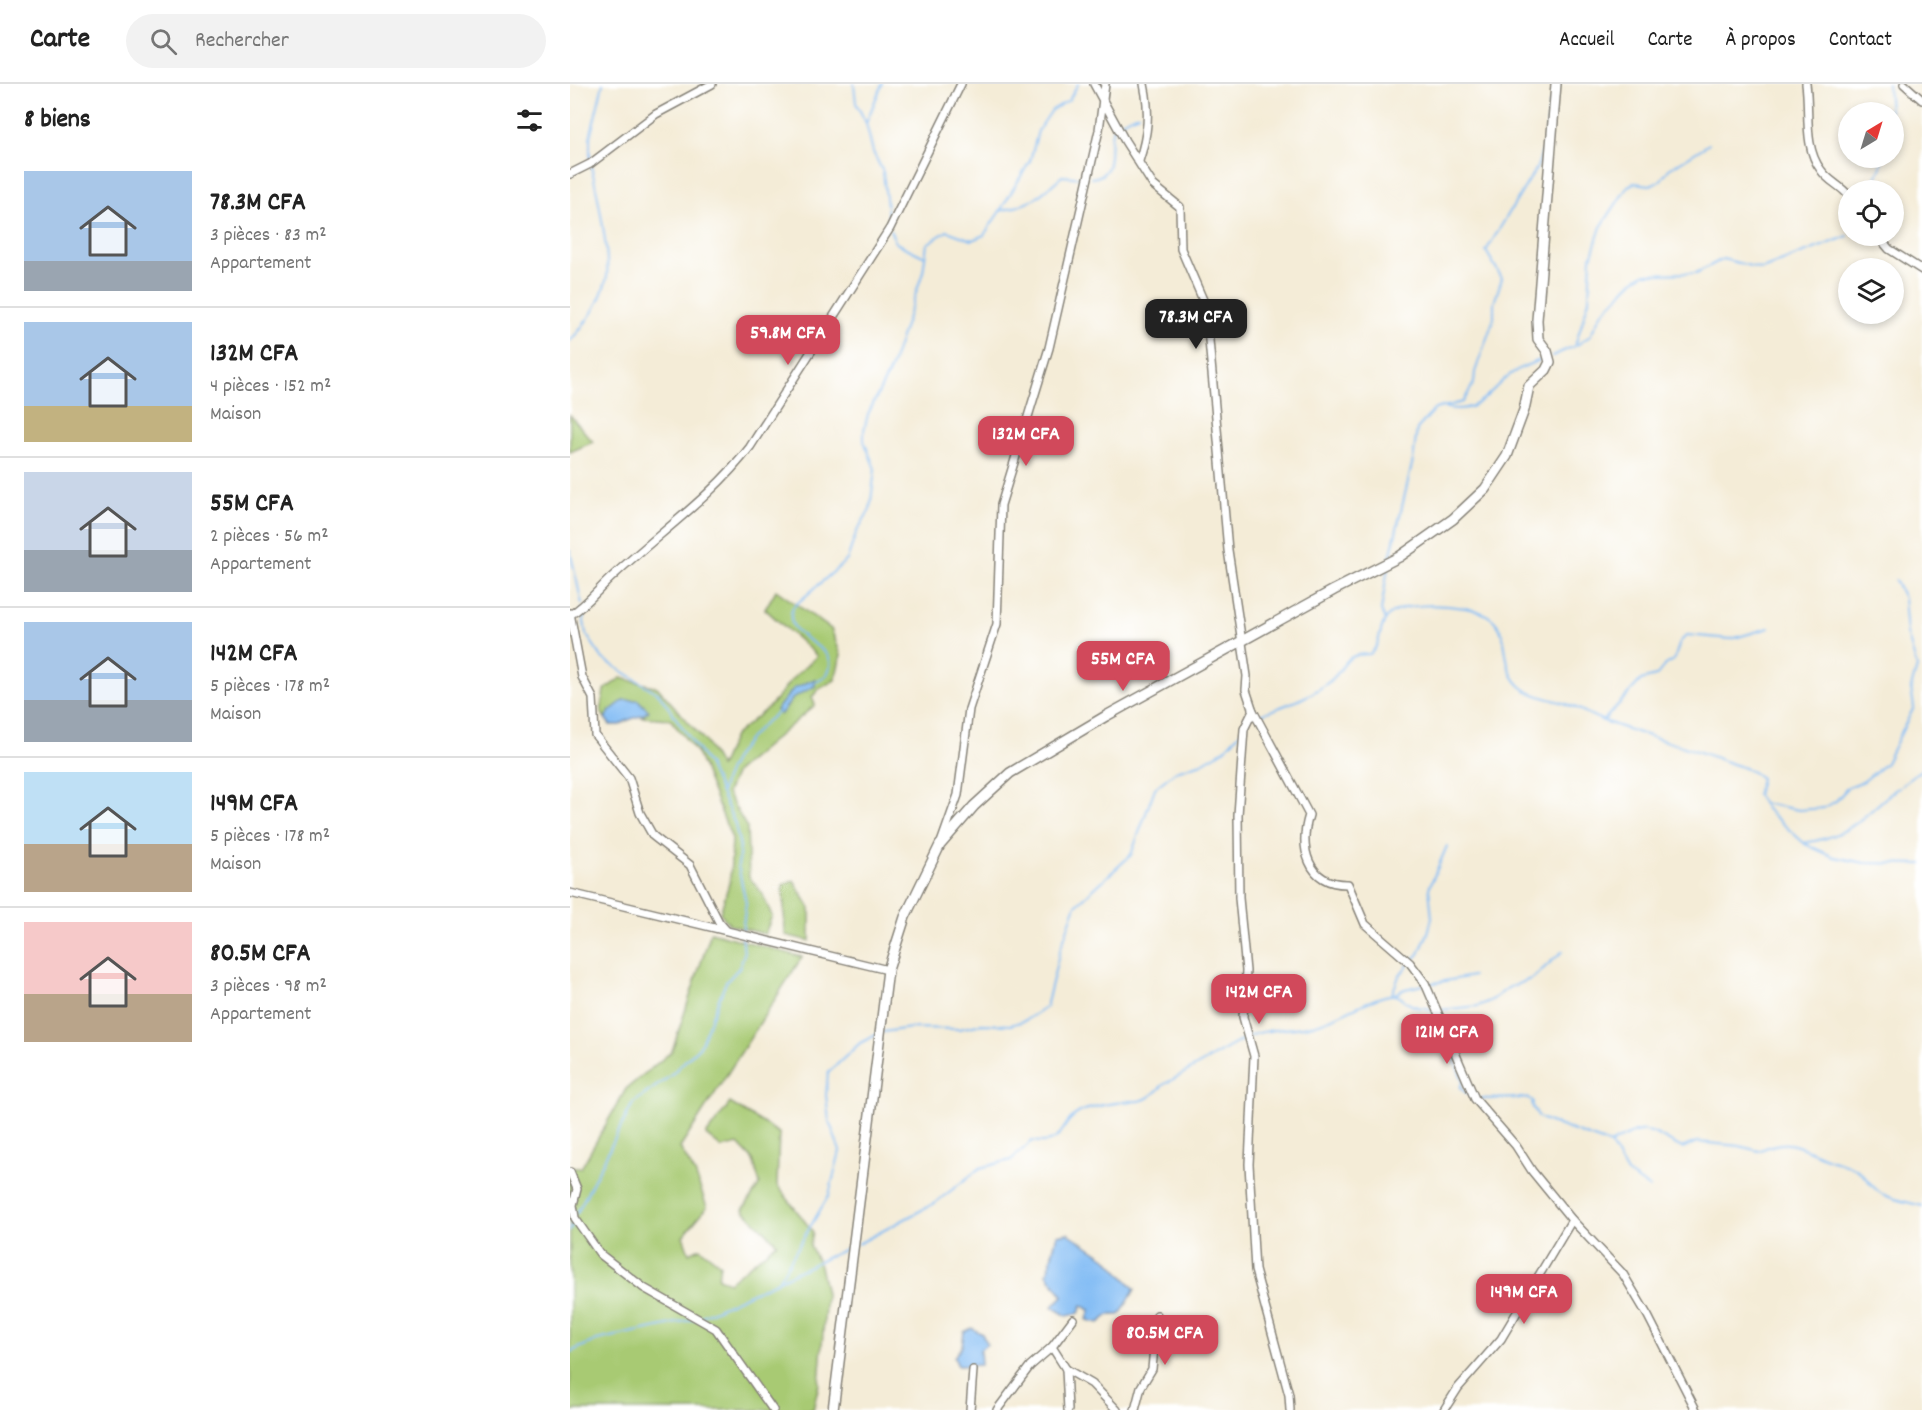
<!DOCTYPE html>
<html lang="fr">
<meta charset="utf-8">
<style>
:root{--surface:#fff;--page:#f2f2f2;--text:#222;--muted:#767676;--line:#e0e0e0;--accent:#d1495b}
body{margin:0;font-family:Dekko,sans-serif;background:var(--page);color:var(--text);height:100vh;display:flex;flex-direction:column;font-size:22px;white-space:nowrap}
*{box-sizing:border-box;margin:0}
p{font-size:20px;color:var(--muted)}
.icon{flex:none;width:33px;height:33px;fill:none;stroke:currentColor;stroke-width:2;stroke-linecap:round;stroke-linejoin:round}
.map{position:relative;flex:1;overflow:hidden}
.details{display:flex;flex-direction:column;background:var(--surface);width:570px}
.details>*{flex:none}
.needle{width:39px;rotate:38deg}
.fabs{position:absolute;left:1268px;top:18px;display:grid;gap:12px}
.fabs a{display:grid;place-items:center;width:66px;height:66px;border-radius:50%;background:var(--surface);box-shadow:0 3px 9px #0003;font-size:30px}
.price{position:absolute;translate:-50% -51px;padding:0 14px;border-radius:12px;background:var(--accent);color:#fff;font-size:20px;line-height:39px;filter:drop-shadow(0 2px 3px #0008)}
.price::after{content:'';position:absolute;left:50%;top:36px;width:18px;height:14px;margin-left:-9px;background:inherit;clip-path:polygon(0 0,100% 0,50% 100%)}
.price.active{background:#222;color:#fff}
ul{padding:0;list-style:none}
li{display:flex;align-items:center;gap:18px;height:150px;padding:0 24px}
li+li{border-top:2px solid var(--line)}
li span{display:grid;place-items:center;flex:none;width:168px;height:120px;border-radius:0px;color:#555}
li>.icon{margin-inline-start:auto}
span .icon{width:72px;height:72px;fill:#fffc;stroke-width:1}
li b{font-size:26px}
h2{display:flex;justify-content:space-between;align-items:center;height:72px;padding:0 24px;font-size:26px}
header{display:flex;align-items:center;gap:36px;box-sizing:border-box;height:84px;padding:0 30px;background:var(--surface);border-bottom:2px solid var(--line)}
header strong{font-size:28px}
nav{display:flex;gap:33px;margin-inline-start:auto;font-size:21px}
.search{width:420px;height:54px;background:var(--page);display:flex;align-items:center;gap:15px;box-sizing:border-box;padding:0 21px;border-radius:33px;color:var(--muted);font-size:22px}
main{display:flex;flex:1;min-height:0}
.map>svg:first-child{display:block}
.green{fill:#a8ca73;stroke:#627348;stroke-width:1.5}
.water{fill:#82bcf4;stroke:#4f6c88;stroke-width:1.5}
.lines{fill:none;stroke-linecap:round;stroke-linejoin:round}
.stream{stroke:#82bcf4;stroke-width:2}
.street-casing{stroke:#88847a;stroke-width:10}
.secondary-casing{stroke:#88847a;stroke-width:12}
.street{stroke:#fff;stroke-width:7}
.secondary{stroke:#fff;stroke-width:9}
</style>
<header>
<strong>Carte</strong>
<div class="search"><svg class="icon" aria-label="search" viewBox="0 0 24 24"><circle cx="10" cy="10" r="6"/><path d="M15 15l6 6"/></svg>Rechercher</div>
<nav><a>Accueil</a><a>Carte</a><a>À propos</a><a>Contact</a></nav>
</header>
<main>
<section class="details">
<h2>8 biens<svg class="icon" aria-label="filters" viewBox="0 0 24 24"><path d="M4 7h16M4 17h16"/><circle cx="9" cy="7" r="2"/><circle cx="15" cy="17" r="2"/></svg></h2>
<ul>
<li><span style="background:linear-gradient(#a9c7e8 75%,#9aa5b1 0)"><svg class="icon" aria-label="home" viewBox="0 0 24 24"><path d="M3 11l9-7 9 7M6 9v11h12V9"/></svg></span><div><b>78.3M CFA</b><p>3 pièces · 83 m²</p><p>Appartement</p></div></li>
<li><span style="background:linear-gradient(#a9c7e8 70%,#c2b280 0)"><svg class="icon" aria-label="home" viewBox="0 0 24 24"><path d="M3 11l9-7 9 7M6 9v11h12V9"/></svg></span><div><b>132M CFA</b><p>4 pièces · 152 m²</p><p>Maison</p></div></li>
<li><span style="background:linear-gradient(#c9d6e8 65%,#9aa5b1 0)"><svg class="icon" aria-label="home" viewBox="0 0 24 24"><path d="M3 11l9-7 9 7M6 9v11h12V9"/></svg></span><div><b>55M CFA</b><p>2 pièces · 56 m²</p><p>Appartement</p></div></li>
<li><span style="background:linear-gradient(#a9c7e8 65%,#9aa5b1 0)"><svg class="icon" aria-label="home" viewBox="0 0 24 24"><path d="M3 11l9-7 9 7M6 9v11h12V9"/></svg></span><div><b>142M CFA</b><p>5 pièces · 178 m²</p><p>Maison</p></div></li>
<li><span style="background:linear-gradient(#bfe0f5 60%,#b9a48a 0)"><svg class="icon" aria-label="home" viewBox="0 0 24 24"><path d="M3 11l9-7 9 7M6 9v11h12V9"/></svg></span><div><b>149M CFA</b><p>5 pièces · 178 m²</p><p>Maison</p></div></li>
<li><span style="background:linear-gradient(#f6c9c9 60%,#b9a48a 0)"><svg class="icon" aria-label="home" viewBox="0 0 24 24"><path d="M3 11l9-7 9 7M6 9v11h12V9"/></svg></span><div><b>80.5M CFA</b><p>3 pièces · 98 m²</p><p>Appartement</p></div></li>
</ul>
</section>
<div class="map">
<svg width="1352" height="1326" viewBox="0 0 1352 1326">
<rect width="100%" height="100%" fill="#fff"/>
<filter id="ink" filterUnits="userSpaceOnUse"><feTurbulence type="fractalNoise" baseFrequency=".0167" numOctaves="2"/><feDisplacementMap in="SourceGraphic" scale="12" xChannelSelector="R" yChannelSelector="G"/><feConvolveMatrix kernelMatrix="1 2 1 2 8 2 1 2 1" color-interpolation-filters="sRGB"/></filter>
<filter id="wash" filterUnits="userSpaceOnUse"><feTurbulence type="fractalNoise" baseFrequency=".008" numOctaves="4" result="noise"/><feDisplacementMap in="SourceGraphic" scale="24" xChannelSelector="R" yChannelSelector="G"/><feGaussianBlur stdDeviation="1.35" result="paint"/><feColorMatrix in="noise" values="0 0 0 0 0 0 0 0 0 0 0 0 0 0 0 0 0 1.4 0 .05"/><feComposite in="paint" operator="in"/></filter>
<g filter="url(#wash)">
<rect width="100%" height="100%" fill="#f4ecd7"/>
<g class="green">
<polygon points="0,331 23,358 0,368"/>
<polygon points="206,506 261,545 271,571 265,596 249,605 242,613 245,621 166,688 157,709 177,744 179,793 192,809 202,832 195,850 160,841 150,829 160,796 162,755 127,669 100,635 72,633 78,627 41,626 35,634 31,628 34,606 51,594 87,603 135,657 150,683 164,652 202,620 223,594 247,572 195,525"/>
<polygon points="224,797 240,824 240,857 215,851 213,800"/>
<polygon points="141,848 232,873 110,1064 125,1089 137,1123 113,1152 119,1169 130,1164 150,1180 148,1194 159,1198 207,1159 173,1126 190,1100 183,1076 168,1060 152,1064 136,1051 160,1019 209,1049 207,1101 243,1148 240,1162 250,1182 256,1210 249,1300 243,1326 0,1326 0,1084 11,1084 56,1005 102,967"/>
</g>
<g class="water">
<polygon points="245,595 245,602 224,613 210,631 206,626 224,604"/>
<path d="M54,616H68L79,627C69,635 59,633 50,641H40L35,634L41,626Z"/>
<polygon points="498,1149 537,1175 565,1205 550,1231 539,1231 529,1239 517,1236 520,1226 512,1221 509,1229 497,1232 482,1223 493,1212 477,1190 487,1151"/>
<polygon points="402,1244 412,1250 417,1260 410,1266 411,1281 388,1282 384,1273 392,1262 394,1248"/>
</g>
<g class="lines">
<g class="stream">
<polyline points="284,0 286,19 296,39"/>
<polyline points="312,0 296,39 303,68 313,88 319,140"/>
<polyline points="1318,0 1320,28"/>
<polyline points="20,77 20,54 33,0"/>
<path d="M521,94C548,92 537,63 542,48C546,38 560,34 569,30"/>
<polyline points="1300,106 1311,83 1312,74"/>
<polyline points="430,127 460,77 468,47 482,26 499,16 508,0"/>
<polyline points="320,146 326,159 353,172"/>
<path d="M0,257C15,241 30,219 36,197C42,181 26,101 21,82"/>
<polyline points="1007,261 1020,252 1031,230 1063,197 1074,190 1126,189 1153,175 1192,185 1278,152"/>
<polyline points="982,272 1005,262 1019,216 1021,174 1031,143 1058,102 1064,99 1080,101 1090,97 1099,85 1139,60"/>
<path d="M873,323C910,332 916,308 941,290C952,282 964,278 976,274"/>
<polyline points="0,467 12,520"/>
<polyline points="820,474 843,376 847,345 865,325 893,318 904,299 905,288 924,234 924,219 932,194 916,167 967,83 975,60 980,18"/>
<polyline points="815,535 811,527 818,483"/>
<path d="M245,598C252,596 257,592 259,586C270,560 209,556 223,523L277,476L286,449L300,425L305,385L294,357V346L298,330L320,286L353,188L357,160L377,147L402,156L414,151L430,127C464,119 466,115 492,92L515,94"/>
<path d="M689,631C713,622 740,614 760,597C778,582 771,570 800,570C811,560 808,551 814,538C824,516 876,521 895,524C955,534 920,580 954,605C965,613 983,615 996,620C1009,624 1021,632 1034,637C1073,652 1115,661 1154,677C1168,682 1180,684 1191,694L1187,711L1196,725L1234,759C1288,751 1294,728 1333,700C1340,695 1344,689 1352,686"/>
<polyline points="1033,637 1071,596 1086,592 1094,582 1104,576 1110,558 1117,551 1161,555 1199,544"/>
<path d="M151,709C158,676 181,649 208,628"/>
<polyline points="1192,719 1229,726 1254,724 1266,717 1278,703 1294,697 1316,679 1344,623 1341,604 1347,583 1337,549 1334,514 1325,496"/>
<polyline points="1235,760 1264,773 1295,779 1352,780"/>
<polyline points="842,877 849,870 858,849 862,834 859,804 877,762"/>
<polyline points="858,900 903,892"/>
<polyline points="822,910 829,892 838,881"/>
<polyline points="825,910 835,905 853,901"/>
<polyline points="870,926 908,922 922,916 938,904 963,894 993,867"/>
<polyline points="313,948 341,944 389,945 412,940 441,941 456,936 476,923 490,866 506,821 561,771 585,704 606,687 632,679 654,666 672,647"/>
<polyline points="876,956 893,997 890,1004 903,1014"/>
<path d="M908,1015L958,1014L963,1018L962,1022L969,1033L977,1037L1040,1060C1080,1038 1075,1046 1112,1064L1127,1058L1169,1062L1189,1067C1221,1051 1231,1065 1259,1075C1270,1079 1280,1080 1289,1087C1297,1094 1303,1105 1312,1110C1326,1117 1338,1118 1352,1122"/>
<polyline points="1041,1061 1057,1089 1080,1104"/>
<polyline points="7,1129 63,1019 99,993 130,962 156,898 169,884 174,870 172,849 176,819 168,782 170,763 165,740 138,680 89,610 33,575 16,550 12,525"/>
<polyline points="0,1147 4,1137"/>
<path d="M288,1160L365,1119L410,1084L441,1076L462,1057C497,1063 487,1040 510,1028C525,1021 545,1019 561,1017C575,1019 584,1010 593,1001L679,952C699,944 718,946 738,942C765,937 797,914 820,911C830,909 835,919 844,922C852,926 858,921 864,928"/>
<polyline points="209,1196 280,1163"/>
<polyline points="130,1233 208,1197 259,1111 270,1067 259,1037 256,1011 258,989 290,959 308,950"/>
<polyline points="0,1268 27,1256 125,1235"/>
</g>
</g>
</g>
<g filter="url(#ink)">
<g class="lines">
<defs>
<g id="street">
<polyline points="524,0 555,57 583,101 610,123 611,165 636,223 658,466 677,592 676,606 683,627 674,645 668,731 669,814 676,887 673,933 684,972 679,1080 685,1186 719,1311 720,1326"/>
<path d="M1236,0C1240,27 1233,63 1251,86C1258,97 1270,101 1278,111"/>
<polyline points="1334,0 1352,16"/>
<path d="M569,77C578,50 580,28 574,0"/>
<polyline points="0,90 20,80 86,30 142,0"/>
<polyline points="1308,152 1319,165 1352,186"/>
<polyline points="0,529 12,593 23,614 25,651 59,694 70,729 83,752 120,781 149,838 156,846"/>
<path d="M0,531C18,520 28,505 44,491C90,448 142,413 180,363L320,144L391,0"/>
<path d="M682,625L739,731C729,763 737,801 778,800L795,840L840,879L855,899L905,1015L946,1062L962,1087L1002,1136L1053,1190L1078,1232L1126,1326"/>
<polyline points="372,756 388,711 399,625 427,540 431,421 479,264 529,46 535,0"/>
<polyline points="0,809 318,886"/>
<polyline points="0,1088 7,1105 3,1121 5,1134 30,1170 74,1204 146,1245 203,1326"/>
<polyline points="496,1285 522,1300 547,1326"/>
<polyline points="400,1326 403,1286"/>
<polyline points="427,1326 460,1282 482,1263"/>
<polyline points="498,1326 496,1285 482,1263 503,1235"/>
<polyline points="565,1326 571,1303 582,1285 587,1231"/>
<polyline points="874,1326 888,1304 931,1255 1002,1136"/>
</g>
<polyline id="secondary" points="263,1326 318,886 335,833 370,761 404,722 440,689 536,632 764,506 829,473 883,435 915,405 937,372 954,326 959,302 976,286 980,278 977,267 968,255 967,236 986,0"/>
</defs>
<use href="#street" class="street-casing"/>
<use href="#secondary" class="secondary-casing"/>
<use href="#street" class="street"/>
<use href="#secondary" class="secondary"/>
</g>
</g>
</svg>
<div class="fabs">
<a><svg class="needle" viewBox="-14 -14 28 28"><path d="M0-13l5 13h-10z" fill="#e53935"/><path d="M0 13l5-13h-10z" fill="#767676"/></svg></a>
<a><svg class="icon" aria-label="locate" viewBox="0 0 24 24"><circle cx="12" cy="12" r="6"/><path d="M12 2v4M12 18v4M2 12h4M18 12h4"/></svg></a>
<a><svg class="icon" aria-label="layers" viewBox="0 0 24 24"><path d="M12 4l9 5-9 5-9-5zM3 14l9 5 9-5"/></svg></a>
</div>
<b class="price active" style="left:626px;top:266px">78.3M CFA</b>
<b class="price" style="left:218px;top:282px">59.8M CFA</b>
<b class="price" style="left:456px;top:383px">132M CFA</b>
<b class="price" style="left:553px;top:608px">55M CFA</b>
<b class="price" style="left:689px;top:941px">142M CFA</b>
<b class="price" style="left:877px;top:981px">121M CFA</b>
<b class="price" style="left:954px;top:1241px">149M CFA</b>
<b class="price" style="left:595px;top:1282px">80.5M CFA</b>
</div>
</main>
